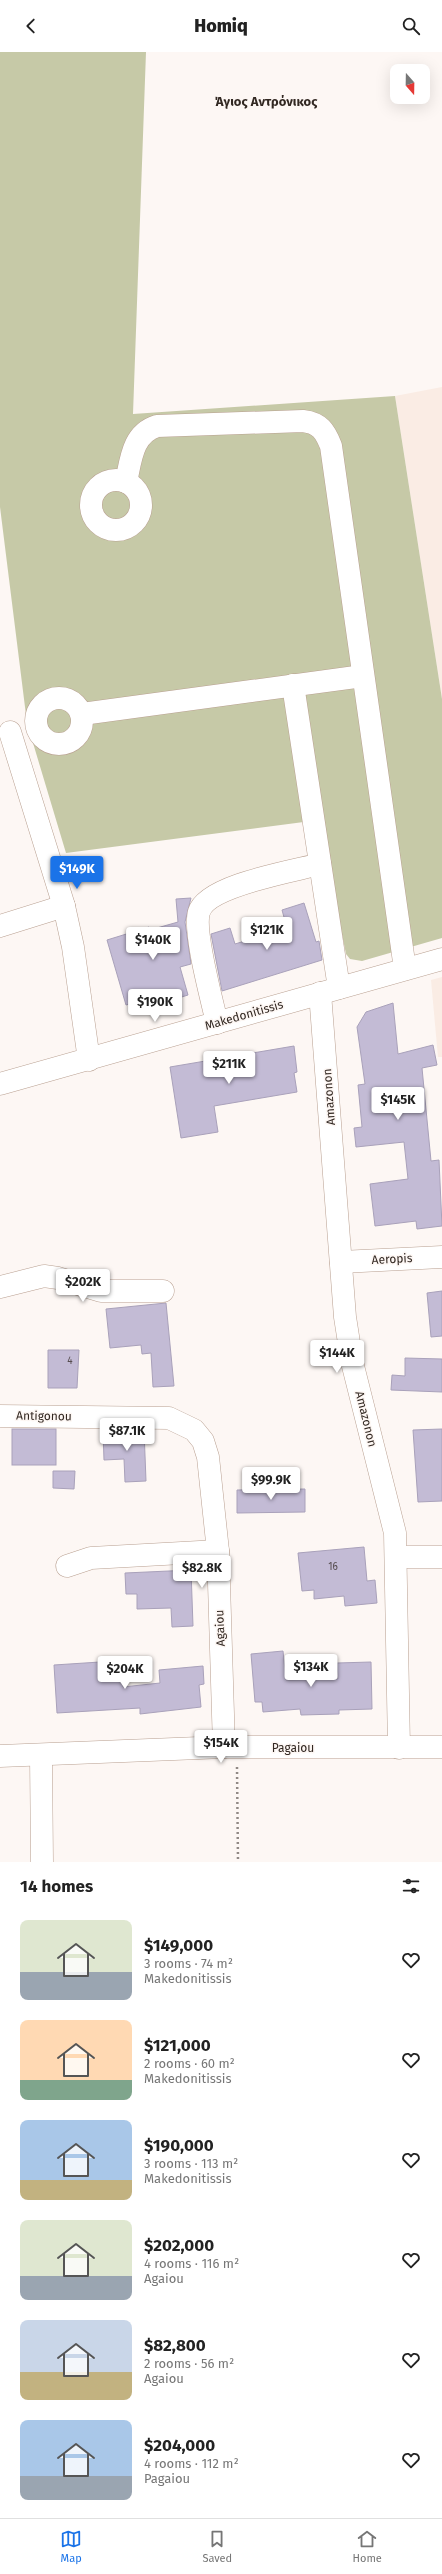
<!DOCTYPE html>
<meta charset="utf-8">
<style>
:root{--surface:#fff;--page:#f2f2f2;--text:#222;--muted:#767676;--line:#e0e0e0;--accent:#1a73e8}
body{margin:0;font-family:"Fira Sans",sans-serif;background:var(--page);color:var(--text);height:100vh;display:flex;flex-direction:column;font-size:15px;white-space:nowrap}
*{box-sizing:border-box;margin:0}
p{font-size:13px;color:var(--muted)}
.icon{flex:none;width:22px;height:22px;fill:none;stroke:currentColor;stroke-width:2;stroke-linecap:round;stroke-linejoin:round}
.map{position:relative;height:1810px;overflow:hidden}
.details{display:flex;flex-direction:column;background:var(--surface);flex:1}
.details>*{flex:none}
.needle{width:26px;rotate:160deg}
.controls{position:absolute;left:390px;top:12px;display:grid;gap:8px}
.controls a{display:grid;place-items:center;width:40px;height:40px;border-radius:8px;background:var(--surface);box-shadow:0 4px 16px #0002;font-size:20px}
.price{position:absolute;translate:-50% -34px;padding:0 9px;border-radius:4px;background:#fff;color:#222;font-size:13px;line-height:26px;filter:drop-shadow(0 1px 2px #0008)}
.price::after{content:'';position:absolute;left:50%;top:24px;width:12px;height:9px;margin-left:-6px;background:inherit;clip-path:polygon(0 0,100% 0,50% 100%)}
.price.current{background:var(--accent);color:#fff}
ul{padding:0;list-style:none}
li{display:flex;align-items:center;gap:12px;height:100px;padding:0 20px}
li span{display:grid;place-items:center;flex:none;width:112px;height:80px;border-radius:8px;color:#555}
li>.icon{margin-inline-start:auto}
span .icon{width:48px;height:48px;fill:#fffc;stroke-width:1}
li b{font-size:17px}
h2{display:flex;justify-content:space-between;align-items:center;height:48px;padding:0 20px;font-size:17px}
header{display:flex;justify-content:space-between;align-items:center;height:52px;padding:0 20px;background:var(--surface);font-size:18px;font-weight:800}
.dock{display:flex;justify-content:space-around;align-items:center;height:56px;border-top:1px solid var(--line);background:var(--surface);font-size:11px;color:var(--muted)}
.dock a{display:grid;justify-items:center;gap:2px}
.dock .current{color:var(--accent)}
.map>svg:first-child{display:block}
.built{fill:#faece4}
.green{fill:#c6c9a7}
.building{fill:#c3bbd5;stroke:#a9a1ba}
.lines{fill:none;stroke-linecap:round;stroke-linejoin:round}
.minor-casing{stroke:#b9a091;stroke-width:23}
.major-casing{stroke:#b9a091;stroke-width:23}
.path{stroke:#918985;stroke-width:2.5;stroke-dasharray:2 3;stroke-linecap:butt}
.minor{stroke:#fff;stroke-width:22}
.major{stroke:#fff;stroke-width:22}
.labels{text-anchor:middle;dominant-baseline:central;stroke-width:3;stroke-linejoin:round;paint-order:stroke}
.number-label{font-size:10px;fill:#564d4f}
.street-label{font-size:12px;fill:#322822;stroke:#fdf7f4}
.neighbourhood-label{font-size:13px;font-weight:bold;fill:#322822;stroke:#fdf7f4}
</style>
<header><svg class="icon" aria-label="back" viewBox="0 0 24 24"><path d="M15 5l-7 7 7 7"/></svg>Homiq<svg class="icon" aria-label="search" viewBox="0 0 24 24"><circle cx="10" cy="10" r="6"/><path d="M15 15l6 6"/></svg></header>
<div class="map">
<svg width="442" height="1810" viewBox="0 0 442 1810">
<rect width="100%" height="100%" fill="#fdf7f4"/>
<g class="built">
<polygon points="442,335 442,647 395,344"/>
<polygon points="442,925 442,1005 438,1005 431,928"/>
</g>
<polygon class="green" points="0,0 146,0 133,362 395,344 442,647 442,886 362,909 350,907 346,902 319,768 66,801 27,671 0,455"/>
<g class="building">
<polygon points="191,846 185,870 191,912 180,915 188,943 150,955 147,947 126,953 107,888 149,875 150,878 178,870 176,847"/>
<polygon points="304,851 316,890 319,889 322,908 222,939 211,882 230,876 235,892 287,876 282,858"/>
<polygon points="393,951 398,1002 433,993 437,1013 422,1016 431,1109 439,1108 442,1174 417,1177 416,1169 375,1174 370,1132 408,1127 404,1090 356,1095 354,1076 362,1075 358,1033 365,1032 357,975 366,960"/>
<polygon points="294,994 297,1020 294,1021 297,1040 214,1054 218,1080 181,1086 170,1015"/>
<polygon points="442,1239 442,1284 431,1285 427,1241"/>
<polygon points="166,1251 174,1334 153,1335 151,1301 142,1302 141,1293 110,1296 106,1257"/>
<polygon points="48,1298 79,1298 77,1336 48,1336"/>
<polygon points="405,1306 442,1307 442,1340 391,1338 392,1323 405,1324"/>
<rect x="12" y="1377" width="44" height="36"/>
<polygon points="442,1377 442,1449 418,1450 413,1378"/>
<polygon points="144,1378 146,1429 125,1430 124,1407 104,1408 103,1379"/>
<polygon points="53,1419 75,1419 74,1437 53,1436"/>
<polygon points="305,1437 305,1460 237,1461 237,1438"/>
<polygon points="364,1495 367,1529 375,1528 377,1551 345,1554 344,1544 314,1547 314,1538 302,1539 298,1501"/>
<polygon points="191,1518 193,1574 172,1575 171,1556 137,1557 137,1542 126,1542 125,1521"/>
<polygon points="283,1599 286,1628 338,1627 337,1611 371,1610 372,1657 339,1658 339,1662 301,1663 300,1657 263,1660 262,1650 255,1650 251,1602"/>
<polygon points="100,1610 101,1628 123,1627 123,1635 160,1631 159,1618 203,1614 204,1632 199,1633 201,1655 140,1662 140,1656 57,1661 54,1613"/>
</g>
<g class="lines">
<defs>
<g id="minor">
<circle cx="116" cy="453" r="25"/>
<path d="M126,430C131,408 132,382 157,374L303,369C320,371 325,379 331,394L405,917"/>
<polyline points="293,633 339,936"/>
<circle cx="59" cy="669" r="23"/>
<polyline points="82,662 363,624"/>
<polyline points="10,680 64,854 73,895 89,1008"/>
<polyline points="0,874 64,854"/>
<polyline points="320,941 345,1265 352,1310 395,1481 399,1696"/>
<path d="M217,971C212,948 193,880 199,860C207,833 294,819 320,812"/>
<polyline points="341,1210 442,1205"/>
<polyline points="0,1235 44,1224 58,1226 101,1239 163,1239"/>
<polyline points="0,1364 169,1366 194,1378 203,1389 208,1405 218,1499 224,1695"/>
<polyline points="396,1505 442,1505"/>
<polyline points="67,1514 91,1506 218,1499"/>
<polyline points="0,1704 224,1695 442,1695"/>
<polyline points="41,1704 42,1810"/>
</g>
<polyline id="major" points="0,1032 442,907"/>
</defs>
<use href="#minor" class="minor-casing"/>
<use href="#major" class="major-casing"/>
<polyline class="path" points="237,1715 238,1810"/>
<use href="#minor" class="minor"/>
<use href="#major" class="major"/>
</g>
<g class="labels">
<g class="number-label">
<text x="70" y="1309">4</text>
<text x="333" y="1515">16</text>
</g>
<g class="street-label">
<text transform="translate(244 963) rotate(-16)">Makedonitissis</text>
<text transform="translate(329 1045) rotate(-94)">Amazonon</text>
<text transform="translate(392 1207) rotate(-3)">Aeropis</text>
<text transform="translate(44 1364) rotate(1)">Antigonou</text>
<text transform="translate(366 1367) rotate(76)">Amazonon</text>
<text transform="translate(220 1576) rotate(-92)">Agaiou</text>
<text x="293" y="1696">Pagaiou</text>
</g>
<g class="neighbourhood-label">
<text x="266" y="49">Άγιος Αντρόνικος</text>
</g>
</g>
</svg>
<div class="controls">
<a><svg class="needle" viewBox="-14 -14 28 28"><path d="M0-13l5 13h-10z" fill="#e53935"/><path d="M0 13l5-13h-10z" fill="#767676"/></svg></a>
</div>
<b class="price current" style="left:77px;top:838px">$149K</b>
<b class="price" style="left:267px;top:899px">$121K</b>
<b class="price" style="left:153px;top:909px">$140K</b>
<b class="price" style="left:155px;top:971px">$190K</b>
<b class="price" style="left:229px;top:1033px">$211K</b>
<b class="price" style="left:398px;top:1069px">$145K</b>
<b class="price" style="left:83px;top:1251px">$202K</b>
<b class="price" style="left:337px;top:1322px">$144K</b>
<b class="price" style="left:127px;top:1400px">$87.1K</b>
<b class="price" style="left:271px;top:1449px">$99.9K</b>
<b class="price" style="left:202px;top:1537px">$82.8K</b>
<b class="price" style="left:311px;top:1636px">$134K</b>
<b class="price" style="left:125px;top:1638px">$204K</b>
<b class="price" style="left:221px;top:1712px">$154K</b>
</div>
<section class="details">
<h2>14 homes<svg class="icon" aria-label="filters" viewBox="0 0 24 24"><path d="M4 7h16M4 17h16"/><circle cx="9" cy="7" r="2"/><circle cx="15" cy="17" r="2"/></svg></h2>
<ul>
<li><span style="background:linear-gradient(#dfe7d0 65%,#9aa5b1 0)"><svg class="icon" aria-label="home" viewBox="0 0 24 24"><path d="M3 11l9-7 9 7M6 9v11h12V9"/></svg></span><div><b>$149,000</b><p>3 rooms · 74 m²</p><p>Makedonitissis</p></div><svg class="icon" aria-label="heart" viewBox="0 0 24 24"><path d="M12 20l-8-8c-3-5 5-10 8-4 3-6 11-1 8 4z"/></svg></li>
<li><span style="background:linear-gradient(#ffd9b3 75%,#7fa58c 0)"><svg class="icon" aria-label="home" viewBox="0 0 24 24"><path d="M3 11l9-7 9 7M6 9v11h12V9"/></svg></span><div><b>$121,000</b><p>2 rooms · 60 m²</p><p>Makedonitissis</p></div><svg class="icon" aria-label="heart" viewBox="0 0 24 24"><path d="M12 20l-8-8c-3-5 5-10 8-4 3-6 11-1 8 4z"/></svg></li>
<li><span style="background:linear-gradient(#a9c7e8 75%,#c2b280 0)"><svg class="icon" aria-label="home" viewBox="0 0 24 24"><path d="M3 11l9-7 9 7M6 9v11h12V9"/></svg></span><div><b>$190,000</b><p>3 rooms · 113 m²</p><p>Makedonitissis</p></div><svg class="icon" aria-label="heart" viewBox="0 0 24 24"><path d="M12 20l-8-8c-3-5 5-10 8-4 3-6 11-1 8 4z"/></svg></li>
<li><span style="background:linear-gradient(#dfe7d0 70%,#9aa5b1 0)"><svg class="icon" aria-label="home" viewBox="0 0 24 24"><path d="M3 11l9-7 9 7M6 9v11h12V9"/></svg></span><div><b>$202,000</b><p>4 rooms · 116 m²</p><p>Agaiou</p></div><svg class="icon" aria-label="heart" viewBox="0 0 24 24"><path d="M12 20l-8-8c-3-5 5-10 8-4 3-6 11-1 8 4z"/></svg></li>
<li><span style="background:linear-gradient(#c9d6e8 65%,#c2b280 0)"><svg class="icon" aria-label="home" viewBox="0 0 24 24"><path d="M3 11l9-7 9 7M6 9v11h12V9"/></svg></span><div><b>$82,800</b><p>2 rooms · 56 m²</p><p>Agaiou</p></div><svg class="icon" aria-label="heart" viewBox="0 0 24 24"><path d="M12 20l-8-8c-3-5 5-10 8-4 3-6 11-1 8 4z"/></svg></li>
<li><span style="background:linear-gradient(#a9c7e8 70%,#9aa5b1 0)"><svg class="icon" aria-label="home" viewBox="0 0 24 24"><path d="M3 11l9-7 9 7M6 9v11h12V9"/></svg></span><div><b>$204,000</b><p>4 rooms · 112 m²</p><p>Pagaiou</p></div><svg class="icon" aria-label="heart" viewBox="0 0 24 24"><path d="M12 20l-8-8c-3-5 5-10 8-4 3-6 11-1 8 4z"/></svg></li>
</ul>
</section>
<nav class="dock">
<a class="current"><svg class="icon" aria-label="map" viewBox="0 0 24 24"><path d="M3 6l6-2 6 2 6-2v14l-6 2-6-2-6 2zM9 4v14M15 6v14"/></svg>Map</a>
<a><svg class="icon" aria-label="saved" viewBox="0 0 24 24"><path d="M7 4h10v16l-5-4-5 4z"/></svg>Saved</a>
<a><svg class="icon" aria-label="home" viewBox="0 0 24 24"><path d="M3 11l9-7 9 7M6 9v11h12V9"/></svg>Home</a>
</nav>
